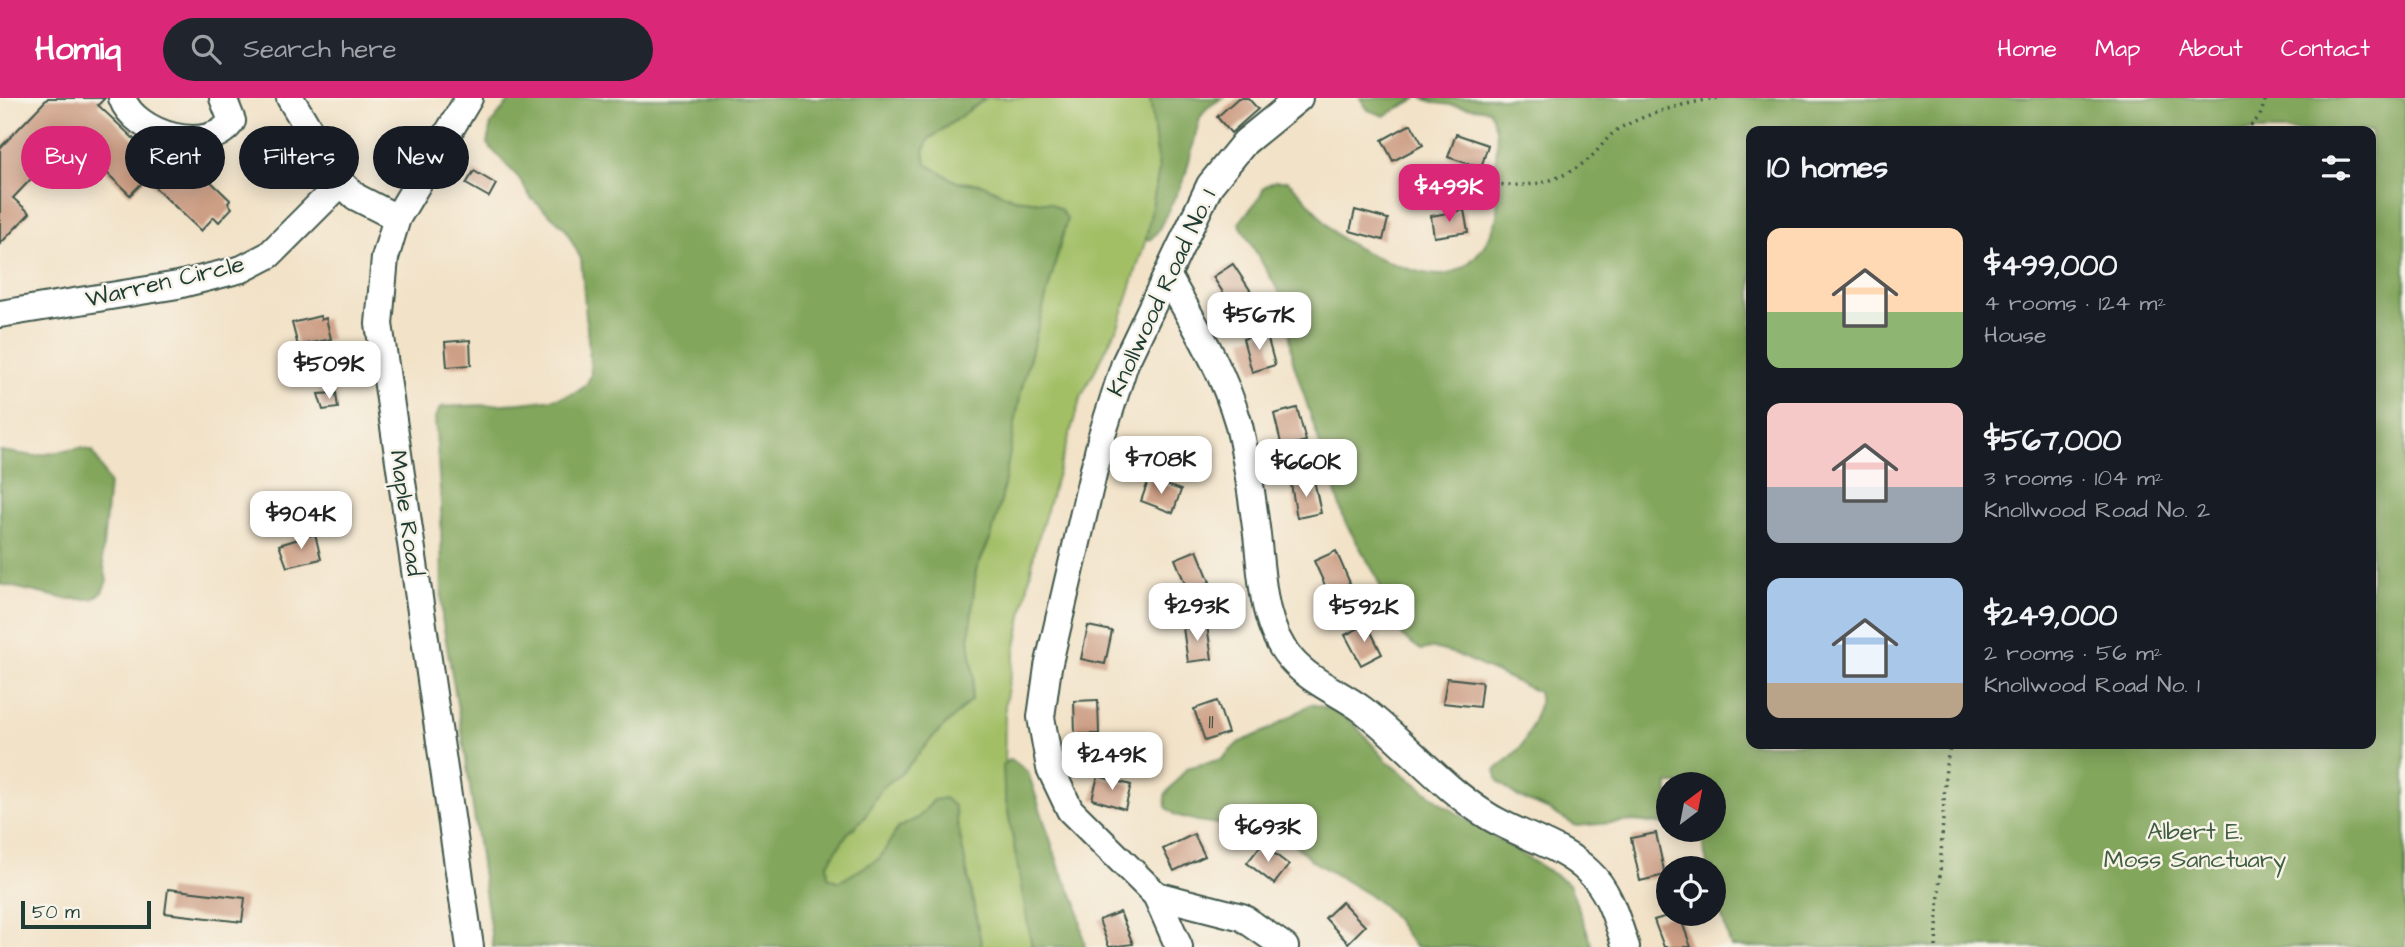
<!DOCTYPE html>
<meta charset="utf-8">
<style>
:root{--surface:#171b24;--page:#20242c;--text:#f1f3f6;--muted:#9ea1a6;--accent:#db2777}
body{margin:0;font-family:"Architects Daughter",sans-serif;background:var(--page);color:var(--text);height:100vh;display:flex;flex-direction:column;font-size:26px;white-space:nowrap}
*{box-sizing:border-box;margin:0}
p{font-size:23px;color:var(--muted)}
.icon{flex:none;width:38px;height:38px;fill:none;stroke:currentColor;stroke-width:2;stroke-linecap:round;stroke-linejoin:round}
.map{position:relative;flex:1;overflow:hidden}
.panel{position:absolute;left:1746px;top:28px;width:630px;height:623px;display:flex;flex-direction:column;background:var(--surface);border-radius:14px;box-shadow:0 4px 18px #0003}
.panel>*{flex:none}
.hud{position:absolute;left:21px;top:28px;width:665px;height:63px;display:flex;gap:14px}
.needle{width:46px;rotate:32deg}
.controls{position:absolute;left:1656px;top:674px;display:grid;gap:14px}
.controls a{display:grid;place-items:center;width:70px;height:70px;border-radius:50%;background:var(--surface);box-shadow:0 4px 18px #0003;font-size:35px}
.scale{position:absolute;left:21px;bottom:18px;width:130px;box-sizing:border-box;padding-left:7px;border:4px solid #1f3d34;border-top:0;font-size:19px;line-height:24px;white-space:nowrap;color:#1f3d34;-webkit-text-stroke:5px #f7f3e8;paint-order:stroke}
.price{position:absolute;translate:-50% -60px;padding:0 16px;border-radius:14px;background:#fff;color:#222;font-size:23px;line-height:46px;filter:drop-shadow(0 2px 4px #0008)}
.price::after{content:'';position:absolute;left:50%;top:42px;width:21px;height:16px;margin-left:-10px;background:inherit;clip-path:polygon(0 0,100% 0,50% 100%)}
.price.on{background:var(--accent);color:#fff}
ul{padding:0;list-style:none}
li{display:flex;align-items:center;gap:21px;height:175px;padding:0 21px}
li span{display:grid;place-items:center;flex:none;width:196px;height:140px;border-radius:14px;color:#555}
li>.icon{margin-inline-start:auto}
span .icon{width:84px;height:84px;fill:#fffc;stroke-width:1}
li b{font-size:30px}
h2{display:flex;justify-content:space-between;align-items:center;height:84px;padding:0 21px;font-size:30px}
.chip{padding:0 24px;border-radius:32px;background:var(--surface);box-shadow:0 4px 18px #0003;font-size:24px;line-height:63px}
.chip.on{background:var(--accent);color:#fff}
header{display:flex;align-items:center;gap:42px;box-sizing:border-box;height:98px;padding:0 35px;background:var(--accent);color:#fff}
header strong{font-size:33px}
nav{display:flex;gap:38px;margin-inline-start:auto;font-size:24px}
.search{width:490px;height:63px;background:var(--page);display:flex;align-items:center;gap:18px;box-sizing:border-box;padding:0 24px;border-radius:38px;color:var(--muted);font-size:26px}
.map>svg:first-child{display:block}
.green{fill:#a3bf66;stroke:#617e4d;stroke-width:2}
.forest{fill:#82a65b;stroke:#507248;stroke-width:2;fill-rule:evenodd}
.building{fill:#cd9f85}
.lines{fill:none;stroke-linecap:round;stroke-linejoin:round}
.minor-casing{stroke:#3f564a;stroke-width:30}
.path{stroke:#3f564a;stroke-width:3.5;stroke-dasharray:2 5;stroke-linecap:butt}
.minor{stroke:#fff;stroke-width:26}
.labels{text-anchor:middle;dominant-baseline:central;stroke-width:5;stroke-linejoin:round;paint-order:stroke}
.number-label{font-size:21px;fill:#4a5648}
.street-label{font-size:24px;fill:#1f3d34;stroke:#f7f3e8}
.park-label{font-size:24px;fill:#405e40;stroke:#f7f3e8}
</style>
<header>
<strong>Homiq</strong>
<div class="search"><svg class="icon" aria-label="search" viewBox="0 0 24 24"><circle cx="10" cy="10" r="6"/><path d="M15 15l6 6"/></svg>Search here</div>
<nav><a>Home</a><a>Map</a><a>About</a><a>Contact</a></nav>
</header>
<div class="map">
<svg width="2405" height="849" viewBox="0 0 2405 849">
<rect width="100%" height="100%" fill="#f7f3e8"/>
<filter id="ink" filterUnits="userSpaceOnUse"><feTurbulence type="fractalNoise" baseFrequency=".0143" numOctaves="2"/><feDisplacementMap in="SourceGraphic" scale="14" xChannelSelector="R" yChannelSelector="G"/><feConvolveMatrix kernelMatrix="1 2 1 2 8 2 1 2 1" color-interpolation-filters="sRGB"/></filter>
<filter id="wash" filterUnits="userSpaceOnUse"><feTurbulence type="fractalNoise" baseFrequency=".00686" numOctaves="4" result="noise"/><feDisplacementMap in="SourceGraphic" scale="28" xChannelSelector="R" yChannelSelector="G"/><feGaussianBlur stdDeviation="1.57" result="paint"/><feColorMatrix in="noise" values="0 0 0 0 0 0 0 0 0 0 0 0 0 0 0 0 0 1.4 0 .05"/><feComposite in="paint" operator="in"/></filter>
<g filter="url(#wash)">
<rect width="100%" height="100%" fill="#f2e2c7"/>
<polygon class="green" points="986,0 1150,0 1159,72 1146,141 1119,226 1081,299 1035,451 1005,605 1004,691 1032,849 982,849 954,708 934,702 918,720 898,730 880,760 839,784 828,779 827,767 847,736 864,720 882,689 901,676 933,639 971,602 974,579 969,542 976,472 991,439 1001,403 1021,293 1067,121 1050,105 1014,101 981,86 957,84 925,66 924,53 928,42"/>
<g class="forest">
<path d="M512,0H986L928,42L924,53L926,66L957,84L981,86L1014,101L1050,105L1060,111L1067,121L1021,293L1001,403L991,439L976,472L969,542L974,579L971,602L933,639L901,676L882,689L864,720L847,736L827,767L828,779L839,784L880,760L898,730L918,720L934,702L945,700L954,708L982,849H493L462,634L442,520L441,406L435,319L441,309C473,307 553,307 578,293C586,289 588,284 591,276L581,161L565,130L531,100L519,80L487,46L491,26Z"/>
<polygon points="1150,0 1222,0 1207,10 1200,20 1185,79 1158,133 1150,142 1146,141 1159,71"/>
<polygon points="1360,0 1418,0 1384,18 1368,12"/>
<path d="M1422,0H2405V849H1731L1713,789V770H1708L1701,740L1686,732H1713V686H1668V727L1635,723L1576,728L1547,711L1516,698L1498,683L1495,672C1516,655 1523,651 1532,626C1536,613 1542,608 1538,594L1456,556L1433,550L1421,552L1403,539L1374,474L1345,424L1293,263L1286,206L1239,125L1260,99L1264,89L1275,83H1287C1307,97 1319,121 1338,138C1356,153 1425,182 1448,176C1471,170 1490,144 1496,122C1500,105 1495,92 1495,75C1496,50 1501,35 1489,12L1436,5ZM1752,33H2371V646H1752Z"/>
<polygon points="81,350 93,353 109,385 102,459 107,483 102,494 93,501 66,501 0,486 0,353 34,358"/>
<polygon points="1311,606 1334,612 1354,626 1387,663 1444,707 1569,786 1593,849 1415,849 1389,813 1371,798 1311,762 1286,738 1254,727 1243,730 1198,723 1175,717 1166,709 1165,697 1187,670 1222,661 1238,645 1270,631"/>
<polygon points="1011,661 1028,674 1061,774 1077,806 1085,849 1032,849 1004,691 1003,667"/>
</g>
<g id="blocks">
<g class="building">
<polygon points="48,0 105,0 98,7 154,60 163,52 181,55 230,102 228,105 232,110 219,124 214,119 201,133 146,81 130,97 70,40 13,100 30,115 0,146 0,50"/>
<polygon points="1238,0 1248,0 1258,11 1231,35 1217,19"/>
<polygon points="1411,26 1423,47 1393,63 1382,42"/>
<polygon points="1456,36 1488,47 1481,70 1448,59"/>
<polygon points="474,73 496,86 489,99 466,86"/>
<polygon points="1355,112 1388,121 1383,142 1350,133"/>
<polygon points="1464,112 1468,134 1434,139 1431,118"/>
<polygon points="1233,166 1252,195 1232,208 1213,179"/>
<polygon points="320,218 321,222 326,220 331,241 298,248 292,225"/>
<polygon points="1266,234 1275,267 1252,274 1243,241"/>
<polygon points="470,242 471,267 447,269 445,244"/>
<polygon points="336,295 338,310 323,312 318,296"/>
<polygon points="1297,310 1306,343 1282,349 1274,316"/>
<polygon points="1149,381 1181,392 1173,415 1141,403"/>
<polygon points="1314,382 1321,415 1297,420 1291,386"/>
<polygon points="315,436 321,461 287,469 279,447"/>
<polygon points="1197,452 1210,484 1188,493 1175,461"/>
<polygon points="1336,453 1350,485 1328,494 1314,463"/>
<polygon points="1367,526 1382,556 1361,567 1345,537"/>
<polygon points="1207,527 1212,561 1188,564 1183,530"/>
<polygon points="1088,528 1112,533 1105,566 1081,561"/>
<polygon points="1447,580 1482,584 1479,609 1443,605"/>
<polygon points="1098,602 1099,636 1075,636 1074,603"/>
<polygon points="1217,603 1228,635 1205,643 1194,611"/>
<polygon points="1098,678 1131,687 1125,711 1092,701"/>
<polygon points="1656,735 1665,777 1640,783 1631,740"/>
<polygon points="1194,736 1205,758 1174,773 1163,751"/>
<polygon points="1262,746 1289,767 1274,786 1247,765"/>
<polygon points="168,791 245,800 242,824 165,815"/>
<polygon points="1342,804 1365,828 1348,845 1325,820"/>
<polygon points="1120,814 1133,846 1109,849 1099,822"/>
<polygon points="1674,816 1679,816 1691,849 1664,849 1654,822"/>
</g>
</g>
</g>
<g filter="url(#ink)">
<use href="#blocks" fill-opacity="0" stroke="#3f564a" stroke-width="2"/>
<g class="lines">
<defs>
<g id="minor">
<path d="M122,0C135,37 209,58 232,23L223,0"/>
<polyline points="290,0 341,85 356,99 397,120"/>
<polyline points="469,0 397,120 385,160 379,226 470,849"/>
<path d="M1167,177C1193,224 1223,272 1238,324C1247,358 1251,394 1256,429C1262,471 1260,525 1290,560C1310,584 1339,594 1363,612C1406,645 1441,689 1488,718C1520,738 1562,747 1589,774C1610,793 1617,823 1626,849"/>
<polyline points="0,216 178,187 242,171 269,157 341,85"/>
<polyline points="1156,797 1242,819 1285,849"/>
<polyline points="1179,849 1156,797 1070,712 1050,670 1041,619 1048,569 1102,337 1125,265 1210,87 1245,44 1299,0"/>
</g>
</defs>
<use href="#minor" class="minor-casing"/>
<g class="path">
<polyline points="2246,33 2260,18 2266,0"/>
<path d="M1460,80C1508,89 1542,95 1585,64C1598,55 1606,38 1620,30C1651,14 1684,5 1719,0"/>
<polyline points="1936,849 1946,667 1951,646"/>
</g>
<use href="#minor" class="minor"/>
</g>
</g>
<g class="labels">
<g class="number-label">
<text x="1211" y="623">11</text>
</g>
<g class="street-label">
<text transform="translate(165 184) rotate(-13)">Warren Circle</text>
<text transform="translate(1162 195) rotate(-65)">Knollwood Road No. 1</text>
<text transform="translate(406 415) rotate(82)">Maple Road</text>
</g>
<g class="park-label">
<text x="2195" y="734">Albert E.<tspan x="2195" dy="28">Moss Sanctuary</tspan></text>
</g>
</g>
</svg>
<div class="controls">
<a><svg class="needle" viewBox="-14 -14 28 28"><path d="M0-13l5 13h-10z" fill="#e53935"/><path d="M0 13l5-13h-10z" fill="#9ea1a6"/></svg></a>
<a><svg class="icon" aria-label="locate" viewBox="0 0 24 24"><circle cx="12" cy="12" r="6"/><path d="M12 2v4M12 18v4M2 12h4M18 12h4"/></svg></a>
</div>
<div class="scale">50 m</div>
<b class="price on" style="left:1449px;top:126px">$499K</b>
<b class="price" style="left:1259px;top:254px">$567K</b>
<b class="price" style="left:329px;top:303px">$509K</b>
<b class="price" style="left:1161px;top:398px">$708K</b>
<b class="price" style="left:1306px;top:401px">$660K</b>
<b class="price" style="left:301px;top:453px">$904K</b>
<b class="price" style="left:1197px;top:545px">$293K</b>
<b class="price" style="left:1364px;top:546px">$592K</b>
<b class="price" style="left:1112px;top:694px">$249K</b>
<b class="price" style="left:1268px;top:766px">$693K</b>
<div class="hud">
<a class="chip on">Buy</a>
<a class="chip">Rent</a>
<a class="chip">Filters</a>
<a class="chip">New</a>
</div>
<section class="panel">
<h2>10 homes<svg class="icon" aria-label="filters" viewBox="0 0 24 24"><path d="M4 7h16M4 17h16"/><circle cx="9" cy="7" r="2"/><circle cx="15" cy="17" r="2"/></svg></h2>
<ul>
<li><span style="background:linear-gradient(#ffd9b3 60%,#8fb573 0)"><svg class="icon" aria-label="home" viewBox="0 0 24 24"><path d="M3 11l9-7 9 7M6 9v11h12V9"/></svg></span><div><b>$499,000</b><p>4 rooms · 124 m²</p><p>House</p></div></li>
<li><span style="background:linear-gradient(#f6c9c9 60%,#9aa5b1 0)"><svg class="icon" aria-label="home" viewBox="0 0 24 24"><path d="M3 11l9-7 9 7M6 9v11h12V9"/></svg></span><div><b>$567,000</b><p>3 rooms · 104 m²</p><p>Knollwood Road No. 2</p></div></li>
<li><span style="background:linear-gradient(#a9c7e8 75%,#b9a48a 0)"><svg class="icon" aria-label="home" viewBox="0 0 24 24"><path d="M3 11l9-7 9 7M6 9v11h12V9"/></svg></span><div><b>$249,000</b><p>2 rooms · 56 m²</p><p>Knollwood Road No. 1</p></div></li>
</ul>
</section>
</div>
